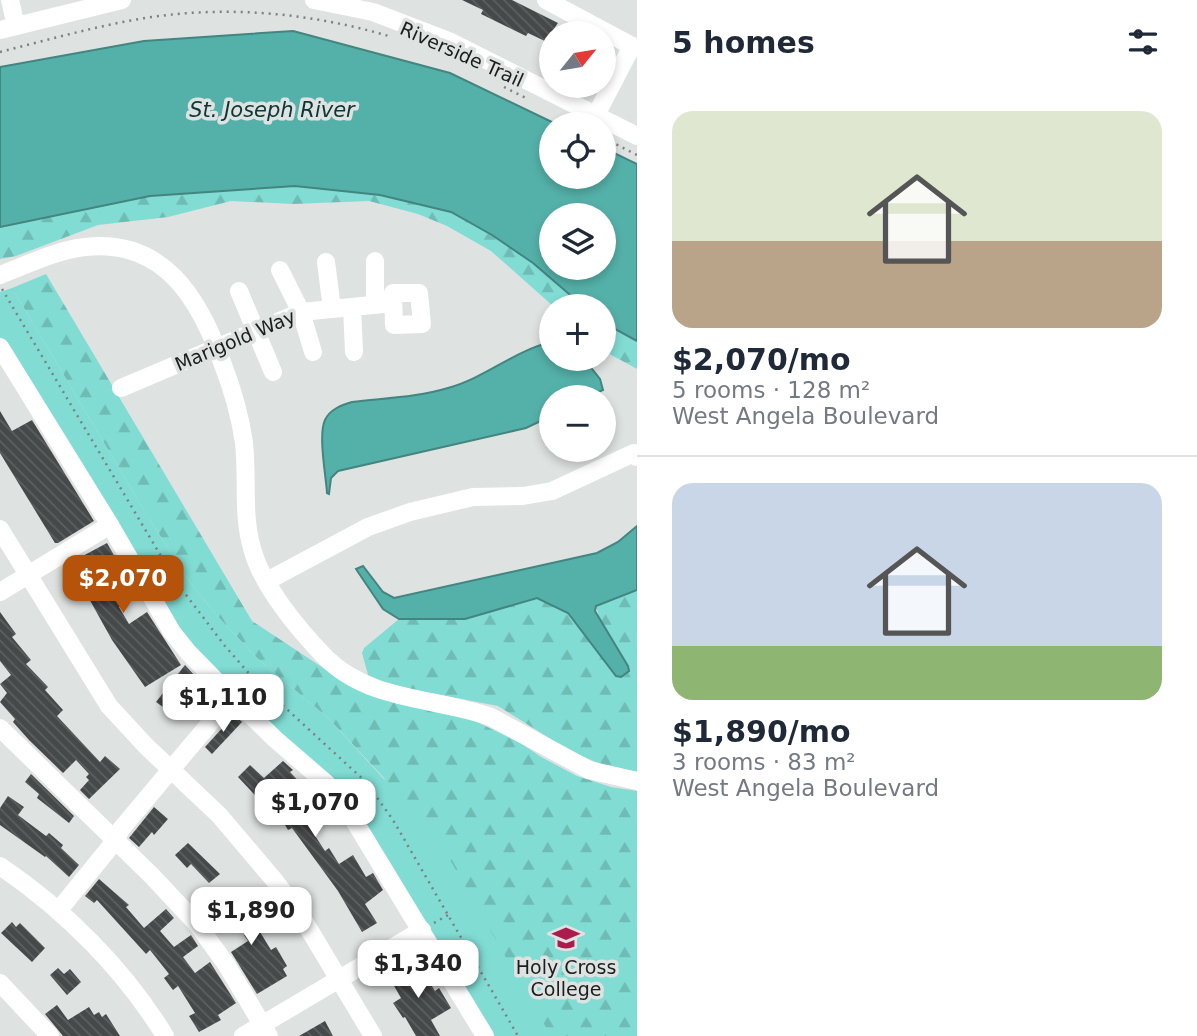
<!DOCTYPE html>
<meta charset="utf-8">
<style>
:root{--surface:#fff;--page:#f6f6f7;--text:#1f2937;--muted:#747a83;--line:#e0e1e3;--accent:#b45309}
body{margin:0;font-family:"DejaVu Sans",sans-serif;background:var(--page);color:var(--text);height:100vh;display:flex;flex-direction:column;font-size:26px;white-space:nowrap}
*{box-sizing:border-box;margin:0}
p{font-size:23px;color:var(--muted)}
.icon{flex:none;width:38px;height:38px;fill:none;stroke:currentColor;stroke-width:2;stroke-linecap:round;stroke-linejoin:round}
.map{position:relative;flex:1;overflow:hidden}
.details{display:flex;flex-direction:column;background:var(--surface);width:560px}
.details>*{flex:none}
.needle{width:46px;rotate:60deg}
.fabs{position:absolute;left:539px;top:21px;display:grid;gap:14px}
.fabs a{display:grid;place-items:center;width:77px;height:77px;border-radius:50%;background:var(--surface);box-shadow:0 4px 10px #0003;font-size:35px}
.price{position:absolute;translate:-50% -60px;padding:0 16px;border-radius:14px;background:#fff;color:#222;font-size:23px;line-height:46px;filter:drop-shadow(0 2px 4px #0008)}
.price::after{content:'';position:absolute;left:50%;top:42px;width:21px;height:16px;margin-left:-10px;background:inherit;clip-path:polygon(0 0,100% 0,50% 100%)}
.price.on{background:var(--accent);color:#fff}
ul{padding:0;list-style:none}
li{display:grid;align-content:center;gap:14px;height:371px;padding:0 35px}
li+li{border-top:2px solid var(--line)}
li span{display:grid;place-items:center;height:217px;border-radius:21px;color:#555}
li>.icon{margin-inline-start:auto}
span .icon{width:126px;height:126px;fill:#fffc;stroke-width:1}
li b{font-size:30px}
h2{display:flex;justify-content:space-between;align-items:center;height:84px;padding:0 35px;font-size:30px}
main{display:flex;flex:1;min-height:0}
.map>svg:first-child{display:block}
.forest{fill:url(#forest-firs)}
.green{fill:#81dcd3}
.water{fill:#54b1a9;stroke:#43857f;stroke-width:2;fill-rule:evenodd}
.building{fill:url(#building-back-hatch)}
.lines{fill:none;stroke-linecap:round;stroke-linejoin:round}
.path{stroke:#7e8180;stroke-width:2.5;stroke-dasharray:2 5;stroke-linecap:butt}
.minor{stroke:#fff;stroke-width:18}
.labels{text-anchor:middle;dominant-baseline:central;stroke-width:7;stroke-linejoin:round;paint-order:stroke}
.street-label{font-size:19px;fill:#1c1e1e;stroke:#dee2e1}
.poi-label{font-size:19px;fill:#1c1e1e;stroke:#dee2e1}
.water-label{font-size:21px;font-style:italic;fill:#0b3834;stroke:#dee2e1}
</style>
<main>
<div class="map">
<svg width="637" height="1036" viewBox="0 0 637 1036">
<defs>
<pattern id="forest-firs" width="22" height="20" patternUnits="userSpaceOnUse" patternTransform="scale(1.75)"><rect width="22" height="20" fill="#81dcd3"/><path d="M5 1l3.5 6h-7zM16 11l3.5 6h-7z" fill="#6fbcb5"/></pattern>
<pattern id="building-back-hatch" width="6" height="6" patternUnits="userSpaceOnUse" patternTransform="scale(1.75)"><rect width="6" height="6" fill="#464949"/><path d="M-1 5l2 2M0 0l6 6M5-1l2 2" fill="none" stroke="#5d6060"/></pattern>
</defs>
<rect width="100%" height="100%" fill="#dee2e1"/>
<g class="forest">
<polygon points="295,186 380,195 450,212 492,235 533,263 583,306 553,306 491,251 447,226 418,214 369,201 293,204 231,201 168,217 98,225 16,256 0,259 0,227 150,196"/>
<polygon points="46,274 252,621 352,687 473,720 520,743 543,758 577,776 611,787 637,791 637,1036 529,1036 384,778 328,718 258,659 220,619 194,588 148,517 12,288"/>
<polygon points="604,323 637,341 637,369 604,351"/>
<polygon points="637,590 637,772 603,765 570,751 498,706 410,689 369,678 362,653 364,648 399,619 465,619 537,598 568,613 616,675 596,606"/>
</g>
<polygon class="green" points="12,288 148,517 194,588 220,619 258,659 328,718 383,778 425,816 551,1036 491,1036 345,797 177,630 111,516 0,337 0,292"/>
<g class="water">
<path d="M293,31L450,73L556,124H551V177H604V148L637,164V341L604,323V306H583L533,263L492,235L451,212L380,195L295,186L150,196L0,227V67L144,41ZM551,215H604V268H551Z"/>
<path d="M551,342V359H584L600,379L603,390L588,397H551V416L526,428L338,471L331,478L329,494L327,493C326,476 318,435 325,420C330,409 342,405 352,402C384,398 418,397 448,388C485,378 514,351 551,342Z"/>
<polygon points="637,526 637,590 596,606 595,611 628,666 629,671 621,677 616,676 568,613 537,598 465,619 399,619 383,609 356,569 363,566 383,592 394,598 597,553 618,542"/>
</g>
<g class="building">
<polygon points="462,0 512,0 558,23 551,33 549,43 528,33 526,36 481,14 483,10"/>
<polygon points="0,411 12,431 32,420 94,521 58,543 55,543 0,453"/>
<polygon points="107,543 137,596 119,607 129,624 147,612 181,665 145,687 112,640 87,595 84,596 66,565"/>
<polygon points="0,612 16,634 12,637 31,660 26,664 48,687 45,690 63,710 57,716 100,762 105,756 120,769 89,799 80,790 89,780 86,777 89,774 76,760 63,773 29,740 13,722 15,719 0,702 7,693 0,684 11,675 0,661"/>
<polygon points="185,665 194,675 178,692 180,693 167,710 156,702"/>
<polygon points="234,715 242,722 212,754 205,747"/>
<polygon points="283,761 293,770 290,772 307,790 292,805 304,824 328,808 334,817 312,831 325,851 329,848 339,864 353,855 366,877 373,873 383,890 365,904 377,923 362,932 338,891 292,828 288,830 272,803 267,808 238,777 250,765 264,778"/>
<polygon points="31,774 74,816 69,823 37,798 39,794 25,782"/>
<polygon points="8,796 24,807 18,815 46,836 49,833 63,845 61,848 79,865 69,877 46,856 45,857 0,825 0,808"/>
<polygon points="154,807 168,819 154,835 152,832 139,847 129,838"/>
<polygon points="188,843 220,874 209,883 191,864 187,868 175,855"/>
<polygon points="99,879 129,905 126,907 144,928 166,909 174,918 160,931 174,947 191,935 198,946 183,957 195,973 210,962 236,1003 218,1015 221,1020 199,1032 189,1016 195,1013 178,986 173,990 164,978 169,974 150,950 146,954 97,900 94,903 85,896"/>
<polygon points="238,897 264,929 260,932 271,950 276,947 287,966 283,969 287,976 257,994 231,952 248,941 244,935 247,934 232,915 215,929 198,909 205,903 216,915"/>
<polygon points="12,922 16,927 20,923 45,948 32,962 1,933"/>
<polygon points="395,966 398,971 405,966 409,972 419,966 435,991 439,988 451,1008 431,1020 440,1036 416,1036 405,1017 403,1018 393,1003 401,998 386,972"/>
<polygon points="58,968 64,974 70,969 81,982 67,995 50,975"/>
<polygon points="57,1005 68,1020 89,1007 94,1015 99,1012 102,1017 106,1014 120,1036 63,1036 45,1014"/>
<polygon points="325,1021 333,1036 299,1036"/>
</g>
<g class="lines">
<g class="path">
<path d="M0,52C48,40 96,26 145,18C228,5 312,13 392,37"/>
<polyline points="504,87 526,98"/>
<polyline points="604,138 637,155"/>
<polyline points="2,289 177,583 225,646 253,678 366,782 393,820 518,1036"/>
<polyline points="434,923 448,915"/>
</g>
<g class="minor">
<polyline points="10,0 16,26"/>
<polyline points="314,0 373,12 451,42 637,136"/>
<polyline points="546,0 632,46"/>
<polyline points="0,30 122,0"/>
<polyline points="596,115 632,46 637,48"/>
<polyline points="375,261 375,305"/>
<polyline points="326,262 332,309"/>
<polyline points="280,270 301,312 313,352"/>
<path d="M0,275C27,265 56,250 85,247C163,238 199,298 222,362C232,388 240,414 244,443C248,478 242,514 252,548C261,585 299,630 325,657C370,702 435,697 491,717L589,770L637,781"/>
<polyline points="239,291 273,372"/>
<polygon points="393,293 419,293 422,324 394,325"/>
<polyline points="352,307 354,352"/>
<polyline points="0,347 110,525 172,632 188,652 232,697 275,739 326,783 344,804 485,1036"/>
<polyline points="121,388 301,312 393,303"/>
<polyline points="0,529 109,706 146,746 219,815 275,881 301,916 373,1036"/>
<polyline points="267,581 368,527 410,512 473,497 523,496 552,491 634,453 637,457"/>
<polyline points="0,592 110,525"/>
<polyline points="0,728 152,876 197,924 226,964 269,1036"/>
<path d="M0,866C65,910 124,969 165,1036"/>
<polyline points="58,911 115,841 121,829 232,697"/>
<polyline points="0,983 50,1036"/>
<polyline points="243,1036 422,930"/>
</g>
</g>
<defs>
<symbol id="university-bare" viewBox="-9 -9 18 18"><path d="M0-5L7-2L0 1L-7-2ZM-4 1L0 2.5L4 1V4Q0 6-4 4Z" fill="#ad1b4e" stroke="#dee2e1" stroke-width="2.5" paint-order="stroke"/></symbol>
</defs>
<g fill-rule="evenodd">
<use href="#university-bare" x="547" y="919" width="38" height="38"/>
</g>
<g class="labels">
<g class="street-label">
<text transform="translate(462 54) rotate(24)">Riverside Trail</text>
<text transform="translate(235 340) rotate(-23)">Marigold Way</text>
</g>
<g class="poi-label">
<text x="566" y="967">Holy Cross<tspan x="566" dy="22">College</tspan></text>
</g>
<g class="water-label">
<text x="272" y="110">St. Joseph River</text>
</g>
</g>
</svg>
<div class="fabs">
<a><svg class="needle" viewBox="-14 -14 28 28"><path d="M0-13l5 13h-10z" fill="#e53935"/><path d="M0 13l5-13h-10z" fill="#747a83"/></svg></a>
<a><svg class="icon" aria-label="locate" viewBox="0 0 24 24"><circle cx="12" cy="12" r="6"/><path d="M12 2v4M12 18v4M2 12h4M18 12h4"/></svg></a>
<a><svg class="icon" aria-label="layers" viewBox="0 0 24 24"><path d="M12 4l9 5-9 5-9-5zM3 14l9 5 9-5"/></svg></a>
<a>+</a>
<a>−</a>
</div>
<b class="price on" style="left:123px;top:615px">$2,070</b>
<b class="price" style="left:223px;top:734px">$1,110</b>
<b class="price" style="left:315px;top:839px">$1,070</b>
<b class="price" style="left:251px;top:947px">$1,890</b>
<b class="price" style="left:418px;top:1000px">$1,340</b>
</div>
<section class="details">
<h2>5 homes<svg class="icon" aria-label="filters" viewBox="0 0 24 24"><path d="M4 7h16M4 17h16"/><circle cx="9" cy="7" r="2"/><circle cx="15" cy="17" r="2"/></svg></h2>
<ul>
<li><span style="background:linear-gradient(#dfe7d0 60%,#b9a48a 0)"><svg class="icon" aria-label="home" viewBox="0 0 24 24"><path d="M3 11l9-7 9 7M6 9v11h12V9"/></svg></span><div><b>$2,070/mo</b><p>5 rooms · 128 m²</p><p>West Angela Boulevard</p></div></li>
<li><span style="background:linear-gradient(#c9d6e8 75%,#8fb573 0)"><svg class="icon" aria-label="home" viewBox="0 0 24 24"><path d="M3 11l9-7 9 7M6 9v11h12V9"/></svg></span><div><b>$1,890/mo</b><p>3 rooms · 83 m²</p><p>West Angela Boulevard</p></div></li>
</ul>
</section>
</main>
